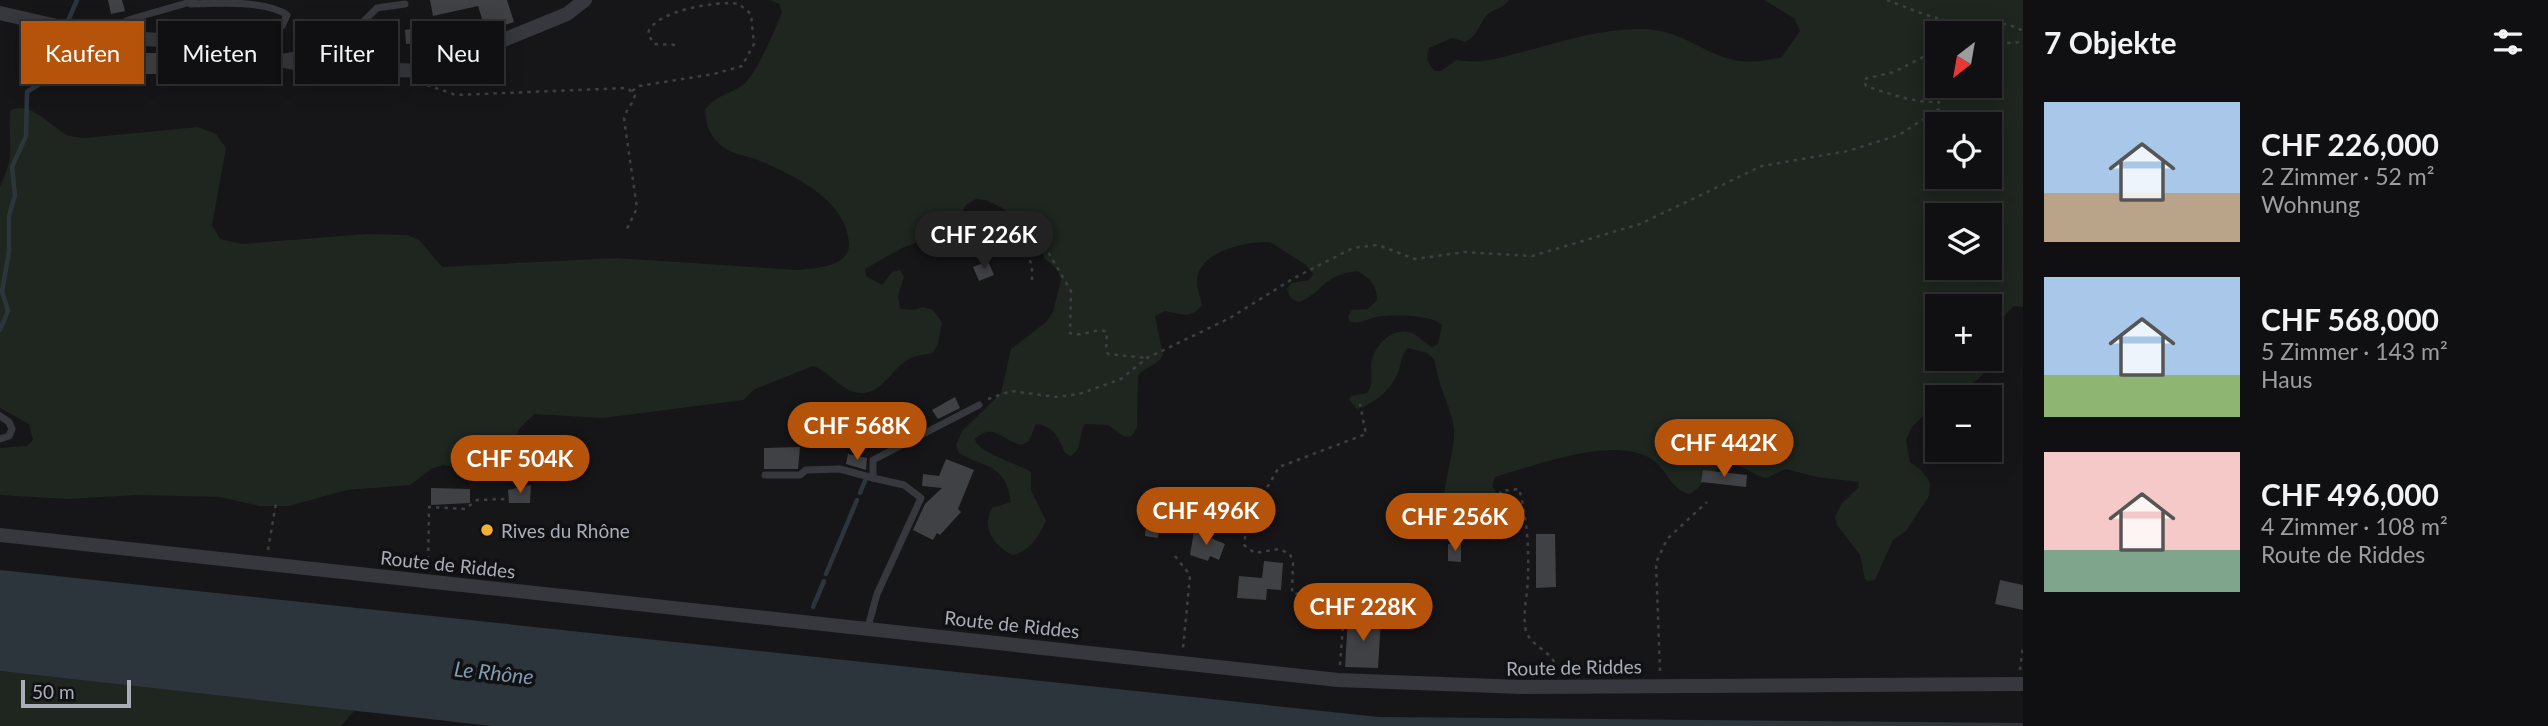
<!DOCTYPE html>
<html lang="de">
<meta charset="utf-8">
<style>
:root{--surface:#101012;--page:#1e1e20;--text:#f1f3f6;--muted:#9c9d9f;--line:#303032;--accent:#b45309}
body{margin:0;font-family:Lato,sans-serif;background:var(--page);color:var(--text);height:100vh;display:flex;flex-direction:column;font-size:26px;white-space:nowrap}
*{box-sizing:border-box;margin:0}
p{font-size:23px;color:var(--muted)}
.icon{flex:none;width:38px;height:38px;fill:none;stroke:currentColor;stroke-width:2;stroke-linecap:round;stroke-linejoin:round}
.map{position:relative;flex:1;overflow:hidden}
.drawer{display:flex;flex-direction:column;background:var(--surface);width:525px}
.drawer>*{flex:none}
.top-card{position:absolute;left:21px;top:21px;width:665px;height:63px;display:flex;gap:14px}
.needle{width:46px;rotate:211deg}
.fabs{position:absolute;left:1925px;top:21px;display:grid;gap:14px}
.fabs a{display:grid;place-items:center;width:77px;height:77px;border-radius:0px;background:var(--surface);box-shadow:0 4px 18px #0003,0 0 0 2px var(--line);font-size:35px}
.scale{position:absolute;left:21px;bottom:18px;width:110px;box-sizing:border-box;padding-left:7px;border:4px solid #a8adb8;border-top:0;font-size:19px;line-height:24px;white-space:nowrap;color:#a8adb8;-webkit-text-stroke:5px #111113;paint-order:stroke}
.price{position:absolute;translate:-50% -60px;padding:0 16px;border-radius:24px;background:var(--accent);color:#fff;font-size:23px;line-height:46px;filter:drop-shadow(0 2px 4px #0008)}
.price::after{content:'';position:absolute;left:50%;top:42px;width:21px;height:16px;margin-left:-10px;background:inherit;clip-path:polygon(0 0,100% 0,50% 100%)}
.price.selected{background:#222;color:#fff}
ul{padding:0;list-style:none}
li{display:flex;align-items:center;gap:21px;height:175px;padding:0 21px}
li span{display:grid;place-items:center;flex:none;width:196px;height:140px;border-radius:0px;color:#555}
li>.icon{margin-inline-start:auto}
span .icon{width:84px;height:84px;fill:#fffc;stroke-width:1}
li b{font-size:30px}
h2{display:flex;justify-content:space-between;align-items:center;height:84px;padding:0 21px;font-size:30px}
.tag{padding:0 24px;border-radius:0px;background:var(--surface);box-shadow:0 4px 18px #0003,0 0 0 2px var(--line);font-size:24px;line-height:63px}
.tag.selected{background:var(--accent);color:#fff}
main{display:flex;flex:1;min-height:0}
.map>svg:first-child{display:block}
.green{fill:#1e261f;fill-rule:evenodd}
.water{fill:#2c353c}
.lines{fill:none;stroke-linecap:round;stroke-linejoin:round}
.stream{stroke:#2c353c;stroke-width:4.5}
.building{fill:#404145}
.path{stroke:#3d3f44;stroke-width:2.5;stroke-dasharray:3.5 5;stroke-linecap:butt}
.service{stroke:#37383d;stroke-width:7}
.minor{stroke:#37383d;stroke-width:14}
.poi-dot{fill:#f2b134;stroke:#111113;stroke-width:2.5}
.labels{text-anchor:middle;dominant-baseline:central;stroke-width:7;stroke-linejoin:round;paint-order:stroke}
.poi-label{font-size:19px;fill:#a8adb8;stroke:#111113;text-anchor:start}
.street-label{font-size:19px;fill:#a8adb8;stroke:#111113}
.water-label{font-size:21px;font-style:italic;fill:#7f9bb3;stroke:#111113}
</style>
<main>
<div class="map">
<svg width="2023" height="726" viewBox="0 0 2023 726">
<rect width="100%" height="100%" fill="#161618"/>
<g class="green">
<path d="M770,0H1509C1503,9 1493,8 1486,16C1478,26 1478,36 1465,42L1452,38L1429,48C1426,58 1427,63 1435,71H1441L1457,60C1482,65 1505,56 1530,50C1566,40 1602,29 1640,29C1699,29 1712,76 1782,57L1800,31L1795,19L1764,0H2023V307L2014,306C1981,334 2007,365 1967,387C1955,394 1952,397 1937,397V413L1924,415L1912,427L1906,440L1910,462L1921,470L1930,482L1929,496L1906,531L1893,540L1875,580L1869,581L1865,579L1860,555L1837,525L1835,518L1841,504L1858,488L1859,482L1817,477L1786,469L1766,478C1755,476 1746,467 1735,465C1715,462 1705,485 1690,494C1672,492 1666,467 1650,458C1610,436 1538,465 1495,477L1492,486L1506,510L1510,524L1505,535L1496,540C1482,536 1461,535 1450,525C1433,511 1455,456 1454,432C1454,411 1437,387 1435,360L1427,353L1408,348C1402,354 1401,362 1399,370C1392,389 1376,403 1357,409L1349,400L1351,396L1367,393C1375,383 1369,371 1372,360C1376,343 1396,324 1414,334C1420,337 1425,343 1432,347L1438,344L1442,325C1433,315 1392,314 1377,317C1367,319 1361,324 1350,322L1348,316L1352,310L1368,309L1377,300C1377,285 1370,279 1358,271C1321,275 1325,292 1299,302L1291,299L1287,289L1291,283L1309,280L1313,274L1306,265L1270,242C1247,241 1196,251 1197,283C1197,290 1201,298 1202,305C1192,319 1180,314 1165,311L1155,316L1163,355C1157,366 1146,366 1138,375L1137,427L1132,436L1125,437L1108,425L1085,424C1078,434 1083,449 1071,456L1065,453C1058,437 1054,426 1036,424L1029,441L1021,445C1001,439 992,422 975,439C978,453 1017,463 1031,472V490L1046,521C1038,537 1031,551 1012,555C993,545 981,528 992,508L1011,502C1006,463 983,468 959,453L956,445L962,431L1001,393L1011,349L1046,322L1053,312L1061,280L1058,270L1044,258L1039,241L1029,228L1002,208L986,200L976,199L967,204L949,231L902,248L865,269L866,276L882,285L892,272L900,270L904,277L898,296L900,309L914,310L923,307L933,310L942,322L938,344L933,353C923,355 916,355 907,360C890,371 879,399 854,392C838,387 829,371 813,366L755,389L743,400L603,418L534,414L520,428L496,473L443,465L431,469L410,485L347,490L289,506H259L220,497L138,495L67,499L0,495V448L27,446L33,440L29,424L0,408V186C16,155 8,143 10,111C29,99 51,127 67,135C72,137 79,137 85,138L198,127L216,134L226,148L212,225L220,239L242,244L366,234L407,235L419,240L442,267L616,258L797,270C814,268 850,268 849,243C847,200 793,175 758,160C747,156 733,154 723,147C710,137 706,126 705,110C717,93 734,94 746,82C759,68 775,30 782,12L779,4ZM1937,33H1990V86H1937ZM1937,124H1990V177H1937ZM1937,215H1990V268H1937ZM1937,306H1990V359H1937Z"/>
<polygon points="0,671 355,710 341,726 0,726"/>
</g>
<polygon class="water" points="0,570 1379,717 2023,723 2023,726 492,726 0,671"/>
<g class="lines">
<g class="stream">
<polyline points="68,21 77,0"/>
<polyline points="0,330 8,311 2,291 9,252 9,216 15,195 12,167 26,136 27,92 44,81 55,59 62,34"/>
<polyline points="860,493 865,481"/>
<polyline points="826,574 857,500"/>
<polyline points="813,607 824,581"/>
</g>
</g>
<g class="building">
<polygon points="108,0 122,0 125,11 111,14"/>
<polygon points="430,0 507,0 514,22 486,31 478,6 433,16"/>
<polygon points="427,27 429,42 406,44 405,30"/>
<polygon points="458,35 459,57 435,61 435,37"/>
<polygon points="80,45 117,55 112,73 82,65 83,61 76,59"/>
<rect x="137" y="53" width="44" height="21"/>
<polygon points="988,261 994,275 979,281 973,267"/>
<polygon points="955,397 960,408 938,419 932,410"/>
<polygon points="910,404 917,430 893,435 887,410"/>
<polygon points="800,447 798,469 764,469 764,448"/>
<polygon points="848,454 867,458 866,470 846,464"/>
<polygon points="946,459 974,470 958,509 961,512 940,535 937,533 933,540 913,530 925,504 942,488 922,486 923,474 939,476"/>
<polygon points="1703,470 1747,475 1746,487 1701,482"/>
<polygon points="531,485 530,503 509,503 508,490"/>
<polygon points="431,488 470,489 470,503 431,505"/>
<polygon points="1146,522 1160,524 1158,538 1145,536"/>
<polygon points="1194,531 1225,544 1219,560 1210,556 1208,561 1190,555"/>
<polygon points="1536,534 1555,534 1556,587 1536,588"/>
<polygon points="1448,544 1461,544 1461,562 1448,561"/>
<polygon points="1264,561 1283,563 1281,590 1267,589 1266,600 1237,598 1239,576 1262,578"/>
<polygon points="2000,580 2023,585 2023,610 1995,604"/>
<polygon points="1348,617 1381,619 1378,668 1345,667"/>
</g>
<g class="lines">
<g class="path">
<path d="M1887,0C1908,8 1935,20 1957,22C1979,24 2003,19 2023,31"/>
<polyline points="1990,44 2023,42"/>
<path d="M427,85L456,95L627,88L635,94C634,104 626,108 624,119L637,208L626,231"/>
<path d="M632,91L639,86L714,74L742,66L754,44L751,14L739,4C719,0 652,11 648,34L654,44L677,45"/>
<path d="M1032,280V265L1023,247L1028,240L1048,252L1071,291L1070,333C1083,338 1094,327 1107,332L1106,350L1108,354L1147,358"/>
<path d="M988,399L1011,391L1057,397L1079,394L1121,379L1147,358L1230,318L1294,278L1353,248L1378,245L1415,259L1465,252L1532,256L1640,224L1762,166L1848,151L1899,135L1939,109V102C1914,103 1890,94 1866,86L1864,79L1894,72L1937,50"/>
<path d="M1480,532L1496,509L1501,491L1519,489C1527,516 1529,548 1528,576C1528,592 1523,610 1525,626C1527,648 1557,650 1557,673"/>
<polyline points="268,550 276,503"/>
<polyline points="1175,556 1190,575 1183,649"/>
<polyline points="428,568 429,507 465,509 477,500 505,499"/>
<polyline points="1340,665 1343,626 1331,598 1292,593 1293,563 1290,554 1279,549 1255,553 1244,545 1249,509 1261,498 1279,467 1366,434 1360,404"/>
<polyline points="2020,670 2023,645"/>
<polyline points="1660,671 1656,563 1667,539 1707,502"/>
</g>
<g class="service">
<path d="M191,4C216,3 266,0 287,15L282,26L209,41"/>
<polyline points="104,34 128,20 194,1"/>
<polyline points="284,57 302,54 356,29 377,8 405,4"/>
<polyline points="0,416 9,422 12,429 9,436 0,439"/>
<polyline points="765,475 800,475 806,470 840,469 873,478"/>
<polyline points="868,627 877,594 921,498 904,485 873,478 873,460 979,405"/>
</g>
<g class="minor">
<polyline points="0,13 101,36 202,43 289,62 346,69 433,71 458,69 501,41 567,14 585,0"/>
<polyline points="0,535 1338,680 1522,687 2023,684"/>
</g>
</g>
<circle class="poi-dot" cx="487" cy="530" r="7"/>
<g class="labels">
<g class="poi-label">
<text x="501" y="530">Rives du Rhône</text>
</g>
<g class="street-label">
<text transform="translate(448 564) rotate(6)">Route de Riddes</text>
<text transform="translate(1012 624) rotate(6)">Route de Riddes</text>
<text transform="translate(1574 667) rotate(-1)">Route de Riddes</text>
</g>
<g class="water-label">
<text transform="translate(494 672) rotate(6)">Le Rhône</text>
</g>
</g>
</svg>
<div class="fabs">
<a><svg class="needle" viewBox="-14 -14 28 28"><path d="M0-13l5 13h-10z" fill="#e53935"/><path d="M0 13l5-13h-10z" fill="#9c9d9f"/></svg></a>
<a><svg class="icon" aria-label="locate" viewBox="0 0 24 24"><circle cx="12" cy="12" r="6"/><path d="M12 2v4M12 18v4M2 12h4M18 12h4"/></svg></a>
<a><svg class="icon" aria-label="layers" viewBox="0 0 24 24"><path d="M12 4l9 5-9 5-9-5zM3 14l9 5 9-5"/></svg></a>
<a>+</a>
<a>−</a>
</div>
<div class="scale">50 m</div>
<b class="price selected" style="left:984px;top:271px">CHF 226K</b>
<b class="price" style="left:857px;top:462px">CHF 568K</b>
<b class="price" style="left:1724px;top:479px">CHF 442K</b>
<b class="price" style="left:520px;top:495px">CHF 504K</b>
<b class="price" style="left:1206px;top:547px">CHF 496K</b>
<b class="price" style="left:1455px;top:553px">CHF 256K</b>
<b class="price" style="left:1363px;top:643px">CHF 228K</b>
<div class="top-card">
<a class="tag selected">Kaufen</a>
<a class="tag">Mieten</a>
<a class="tag">Filter</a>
<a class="tag">Neu</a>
</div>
</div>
<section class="drawer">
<h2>7 Objekte<svg class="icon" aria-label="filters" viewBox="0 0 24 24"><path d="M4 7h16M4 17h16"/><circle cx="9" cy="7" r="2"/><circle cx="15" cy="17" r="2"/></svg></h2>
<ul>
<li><span style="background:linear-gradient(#a9c7e8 65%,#b9a48a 0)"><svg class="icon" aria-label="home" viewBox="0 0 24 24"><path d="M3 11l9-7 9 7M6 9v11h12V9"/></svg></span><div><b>CHF 226,000</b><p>2 Zimmer · 52 m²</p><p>Wohnung</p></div></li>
<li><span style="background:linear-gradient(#a9c7e8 70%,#8fb573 0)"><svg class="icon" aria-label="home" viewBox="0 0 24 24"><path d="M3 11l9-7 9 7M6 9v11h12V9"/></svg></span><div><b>CHF 568,000</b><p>5 Zimmer · 143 m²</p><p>Haus</p></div></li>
<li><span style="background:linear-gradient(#f6c9c9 70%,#7fa58c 0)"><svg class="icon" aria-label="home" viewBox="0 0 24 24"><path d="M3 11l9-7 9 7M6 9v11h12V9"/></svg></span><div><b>CHF 496,000</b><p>4 Zimmer · 108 m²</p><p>Route de Riddes</p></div></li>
</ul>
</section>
</main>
